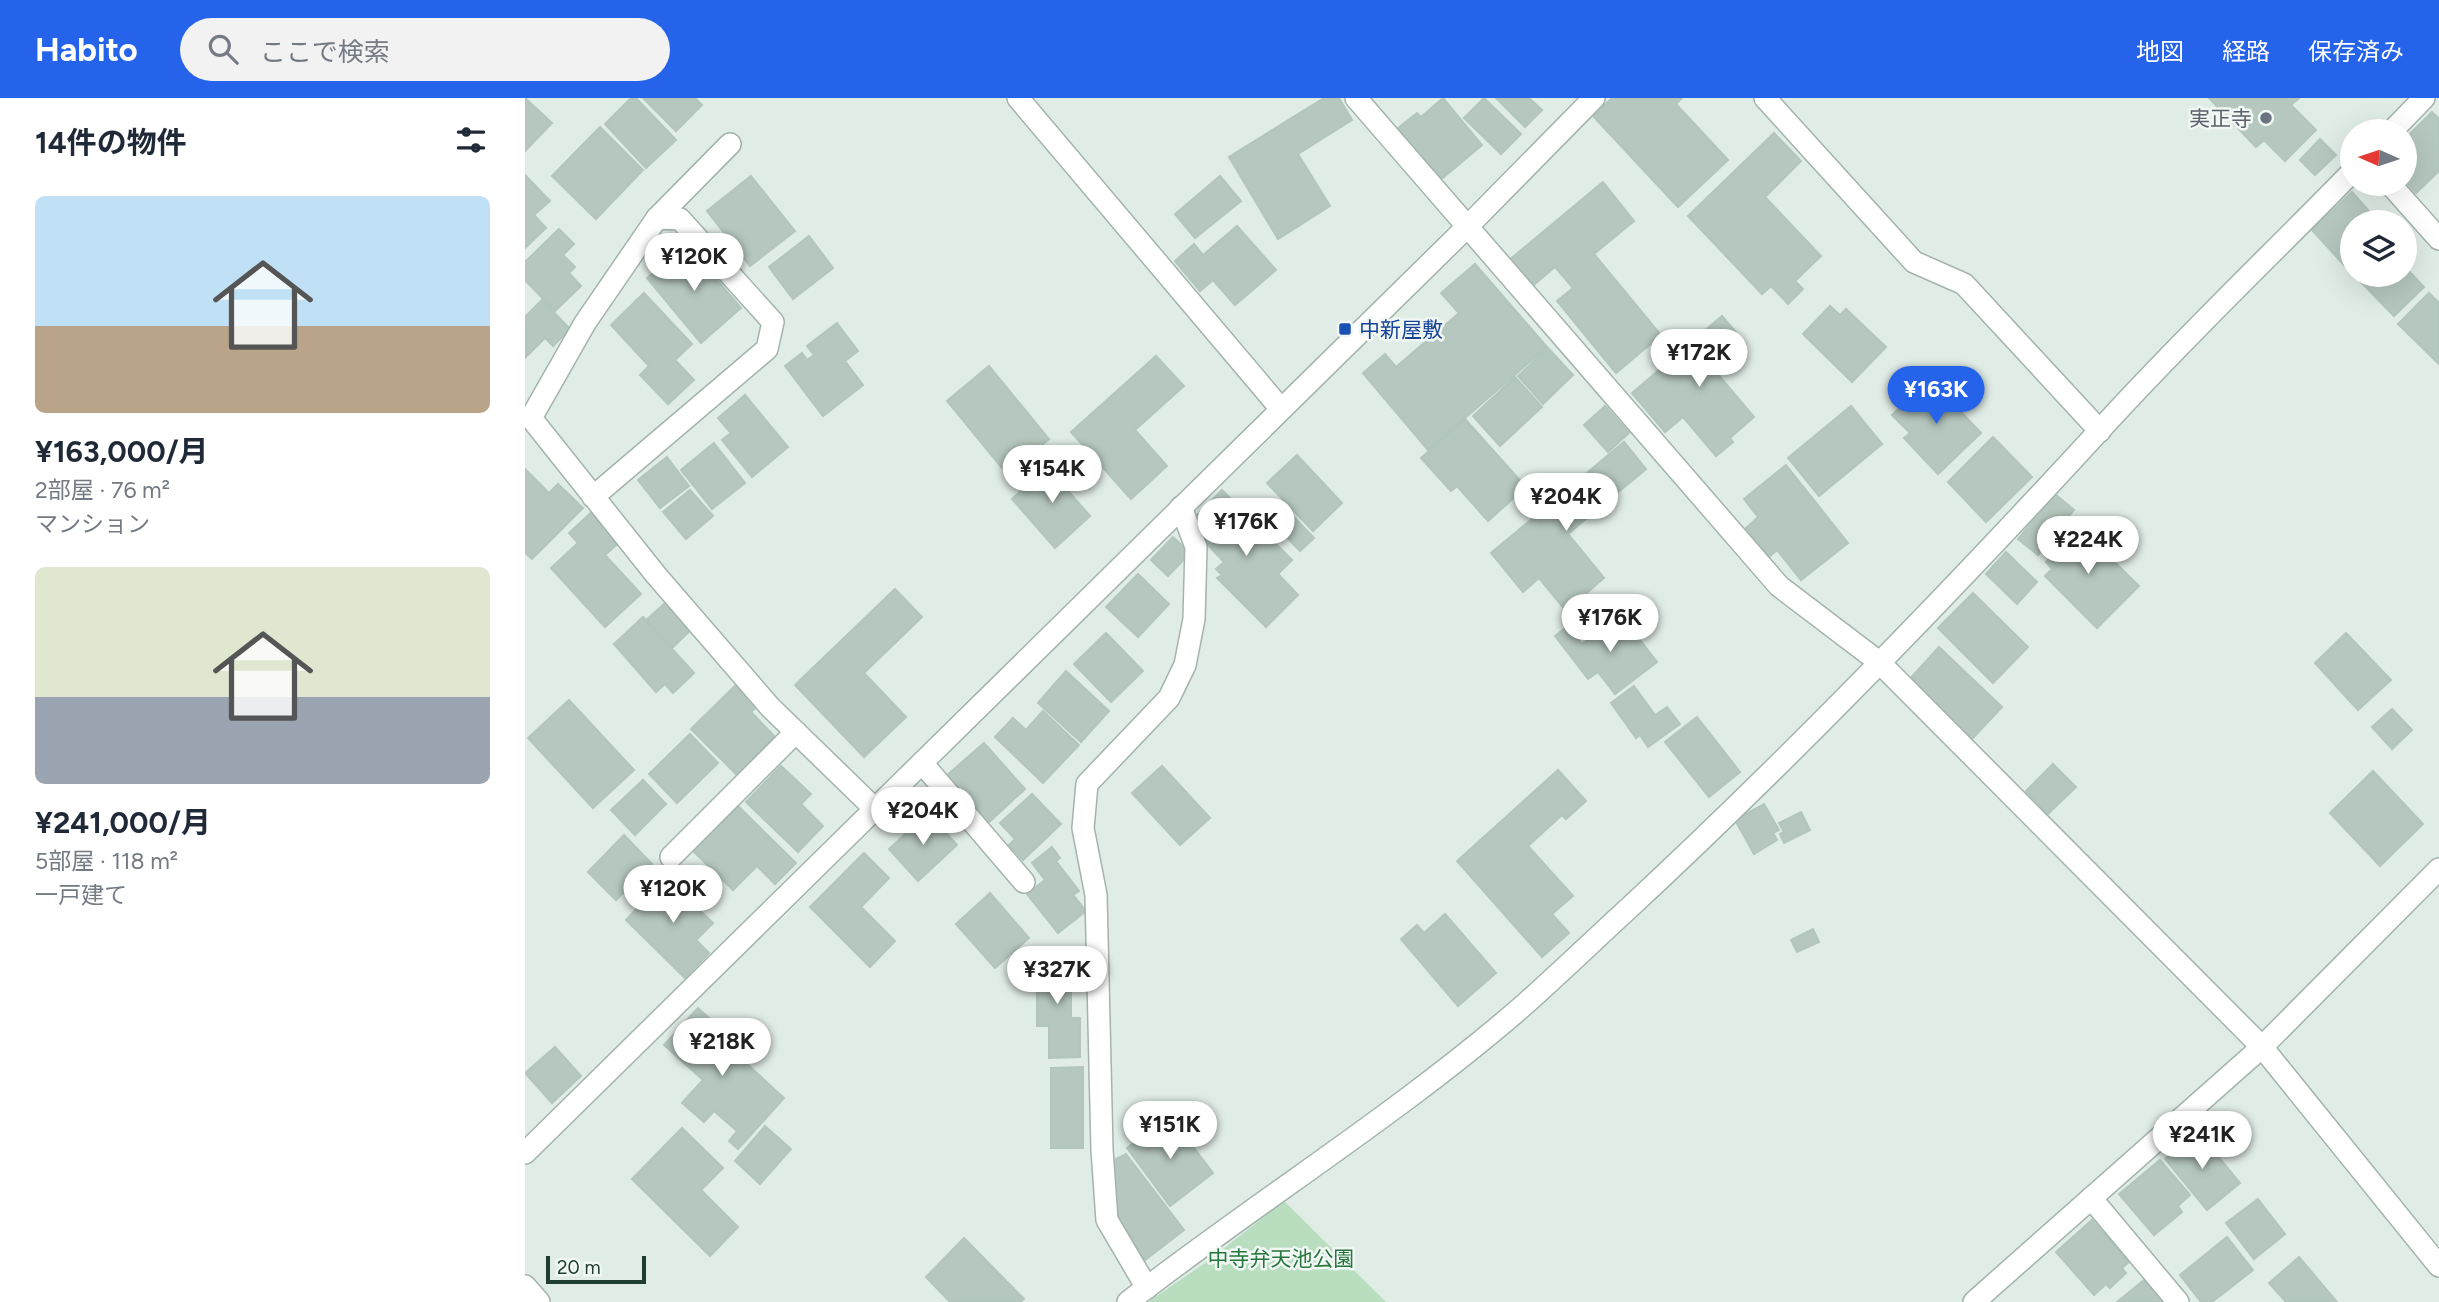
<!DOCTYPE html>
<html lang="ja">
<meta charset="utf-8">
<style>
:root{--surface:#fff;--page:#f2f2f3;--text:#1f2937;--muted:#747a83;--accent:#2563eb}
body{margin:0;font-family:Figtree,"Noto Sans JP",sans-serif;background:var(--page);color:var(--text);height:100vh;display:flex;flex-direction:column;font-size:26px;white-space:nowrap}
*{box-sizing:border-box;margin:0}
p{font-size:23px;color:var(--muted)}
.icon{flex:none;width:38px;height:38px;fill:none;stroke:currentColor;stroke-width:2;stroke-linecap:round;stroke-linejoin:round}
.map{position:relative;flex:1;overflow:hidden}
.side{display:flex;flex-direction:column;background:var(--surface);width:525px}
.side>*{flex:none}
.needle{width:46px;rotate:273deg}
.fabs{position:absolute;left:1815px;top:21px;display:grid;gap:14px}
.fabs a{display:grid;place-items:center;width:77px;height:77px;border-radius:50%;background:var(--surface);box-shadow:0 7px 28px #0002;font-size:35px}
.scale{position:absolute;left:21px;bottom:18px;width:100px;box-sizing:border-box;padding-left:7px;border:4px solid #203d33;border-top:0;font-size:19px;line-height:24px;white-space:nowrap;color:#203d33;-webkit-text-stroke:5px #f1f8f4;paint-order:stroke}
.price{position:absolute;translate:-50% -60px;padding:0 16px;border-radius:24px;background:#fff;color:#222;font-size:23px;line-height:46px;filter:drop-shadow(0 2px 4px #0008)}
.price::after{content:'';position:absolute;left:50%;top:42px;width:21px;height:16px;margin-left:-10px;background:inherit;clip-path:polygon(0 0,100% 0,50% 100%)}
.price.selected{background:var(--accent);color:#fff}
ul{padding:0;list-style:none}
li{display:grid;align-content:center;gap:14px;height:371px;padding:0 35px}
li span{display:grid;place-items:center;height:217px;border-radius:10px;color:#555}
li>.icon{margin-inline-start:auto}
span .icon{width:126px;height:126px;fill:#fffc;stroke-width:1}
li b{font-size:30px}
h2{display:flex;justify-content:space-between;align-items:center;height:84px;padding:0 35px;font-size:30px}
header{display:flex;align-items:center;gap:42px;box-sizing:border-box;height:98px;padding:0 35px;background:var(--accent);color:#fff}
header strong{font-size:33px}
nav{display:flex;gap:38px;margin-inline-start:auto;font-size:24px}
.search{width:490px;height:63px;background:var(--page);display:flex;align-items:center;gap:18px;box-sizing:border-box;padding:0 24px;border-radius:38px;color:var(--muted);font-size:26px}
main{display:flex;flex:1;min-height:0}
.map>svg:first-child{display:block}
.green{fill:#b8debf}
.building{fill:#b5c7be;stroke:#b2c6bc;stroke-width:2}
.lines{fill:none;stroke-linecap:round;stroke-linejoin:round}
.minor-casing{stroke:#a3b4ad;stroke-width:24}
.minor{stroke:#fff;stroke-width:21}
.worship-dot{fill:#6b7280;stroke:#f1f8f4;stroke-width:2.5}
.transit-dot{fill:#1a4fb4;stroke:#f1f8f4;stroke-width:2.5}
.labels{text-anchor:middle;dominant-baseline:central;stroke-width:5;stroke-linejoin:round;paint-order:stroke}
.worship-label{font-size:21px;fill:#5b616d;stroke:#f1f8f4;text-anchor:end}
.transit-label{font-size:21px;fill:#164399;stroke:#f1f8f4;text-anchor:start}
.park-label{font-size:21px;fill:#28763f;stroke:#f1f8f4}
</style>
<header>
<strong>Habito</strong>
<div class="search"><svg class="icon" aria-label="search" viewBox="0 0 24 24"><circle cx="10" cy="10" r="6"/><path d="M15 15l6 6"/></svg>ここで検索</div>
<nav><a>地図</a><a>経路</a><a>保存済み</a></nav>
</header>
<main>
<section class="side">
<h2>14件の物件<svg class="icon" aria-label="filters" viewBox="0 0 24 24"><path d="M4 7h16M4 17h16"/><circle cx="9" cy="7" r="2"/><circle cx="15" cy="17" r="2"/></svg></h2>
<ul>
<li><span style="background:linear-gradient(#bfe0f5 60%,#b9a48a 0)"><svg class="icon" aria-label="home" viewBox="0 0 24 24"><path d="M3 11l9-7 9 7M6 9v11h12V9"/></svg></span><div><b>¥163,000/月</b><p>2部屋 · 76 m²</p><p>マンション</p></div></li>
<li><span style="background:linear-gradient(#dfe7d0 60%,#9aa5b1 0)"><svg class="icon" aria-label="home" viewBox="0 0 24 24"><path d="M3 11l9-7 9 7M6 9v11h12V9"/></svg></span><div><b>¥241,000/月</b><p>5部屋 · 118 m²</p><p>一戸建て</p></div></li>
</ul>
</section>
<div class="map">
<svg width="1914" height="1204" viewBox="0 0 1914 1204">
<rect width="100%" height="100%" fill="#e0ece6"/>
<polygon class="green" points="759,1103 861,1204 623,1204 683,1163"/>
<g class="building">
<polygon points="0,0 27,25 0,53"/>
<polygon points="106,0 111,0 151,42 121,70 80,26"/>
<polygon points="118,0 170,0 177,7 151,33"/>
<polygon points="799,0 814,0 827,22 773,56 805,108 753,141 704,59"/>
<polygon points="918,0 957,47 914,83 872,31 892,15 896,19"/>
<polygon points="959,0 996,36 976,56 939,20"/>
<polygon points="971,0 1004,0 1017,12 1000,29"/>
<polygon points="1087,0 1157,0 1151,6 1203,62 1153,109 1068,18"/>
<polygon points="1684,0 1774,0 1766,7 1791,32 1760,63 1739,42 1731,49"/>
<polygon points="1907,14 1914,21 1914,73 1891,95 1880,83 1880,41"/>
<polygon points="75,29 118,72 71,121 27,78"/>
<polygon points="1249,35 1276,63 1240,99 1296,158 1270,183 1278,191 1263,206 1246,188 1237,196 1163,118"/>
<polygon points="1795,41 1811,57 1790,77 1775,62"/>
<polygon points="0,77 25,103 9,117 21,130 0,150"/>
<polygon points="226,78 270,133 225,168 182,113"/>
<polygon points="695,78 716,103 670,140 650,116"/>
<polygon points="1078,84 1109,123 1069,156 1136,237 1091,275 1032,203 1048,190 1030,169 1005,190 983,163"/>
<polygon points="1827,94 1851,121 1847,124 1827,124 1827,160 1819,167 1787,132"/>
<polygon points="712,128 751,172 710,207 688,182 675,193 650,163 669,146 678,157"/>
<polygon points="34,131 49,146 38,157 50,169 44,175 56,188 30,213 0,182 0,164"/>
<polygon points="284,138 308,170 268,201 244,169"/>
<polygon points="161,146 216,210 176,245 122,180"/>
<polygon points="950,166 1022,249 903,352 838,275 860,256 871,269 934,215 916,195"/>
<polygon points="1880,169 1899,189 1869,218 1831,179 1833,177 1880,177"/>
<polygon points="119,195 167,246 150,262 169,282 143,306 115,277 124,268 86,227"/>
<polygon points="1904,195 1914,205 1914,266 1873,226"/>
<polygon points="17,202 45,231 28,248 20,240 1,259 0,219"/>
<polygon points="1305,208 1315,217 1321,211 1361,249 1327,284 1278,236"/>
<polygon points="1197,218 1221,246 1190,273 1229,319 1205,340 1208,344 1191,358 1158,319 1140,334 1107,295"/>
<polygon points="312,225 333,253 320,263 338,287 298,318 260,268 277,255 282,262 289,257 282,248"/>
<polygon points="1023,250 1048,277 1018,306 993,278"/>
<polygon points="631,258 659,288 610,332 642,368 606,401 546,334"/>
<polygon points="464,268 524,341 482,376 422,303"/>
<polygon points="990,279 1017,309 975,348 948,318"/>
<polygon points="1405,281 1456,335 1413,376 1379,340 1385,335 1367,317"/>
<polygon points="220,297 263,349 227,379 197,342 206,335 193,320"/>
<polygon points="1080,308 1104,335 1083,354 1059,327"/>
<polygon points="1326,308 1357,346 1294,398 1263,360"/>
<polygon points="940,321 1001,389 963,423 932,388 926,393 896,360"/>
<polygon points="1468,339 1507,379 1461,424 1423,384"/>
<polygon points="1099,344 1121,371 1043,436 1079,480 1041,513 1014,480 998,494 966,455"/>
<polygon points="189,345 220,385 187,411 156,372"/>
<polygon points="772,357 817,405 788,433 742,385"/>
<polygon points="142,359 164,388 135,410 113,382"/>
<polygon points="530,362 547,380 538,387 565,418 530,450 487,401"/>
<polygon points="1261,367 1323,445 1276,482 1252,452 1244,459 1221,430 1233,419 1219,401"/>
<polygon points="0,371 24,395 33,386 58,410 7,461 0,455"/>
<polygon points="165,392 188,418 161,441 138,414"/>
<polygon points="697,392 767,462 753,476 773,497 741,529 692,480 697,477 691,471 699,464 663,426"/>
<polygon points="1530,396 1549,412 1513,457 1493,441"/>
<polygon points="71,410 99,440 80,457 116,496 80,529 26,470 53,445 44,435"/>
<polygon points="767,417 789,440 775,453 753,430"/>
<polygon points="1550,425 1614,488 1572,530 1520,478 1527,471 1521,464 1529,456 1524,452"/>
<polygon points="648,439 665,455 643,478 626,462"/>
<polygon points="1481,454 1512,484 1492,506 1461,476"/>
<polygon points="613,476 644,506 613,539 581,509"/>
<polygon points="370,491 397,519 339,575 381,619 339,659 270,587"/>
<polygon points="1448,495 1503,549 1468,585 1413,530"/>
<polygon points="147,499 171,527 147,550 121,522"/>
<polygon points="1095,516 1132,564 1090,596 1073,574 1063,581 1030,538 1043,528 1057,546"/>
<polygon points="118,519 169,575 148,595 140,586 131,594 89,546"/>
<polygon points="581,535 618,573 586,604 549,566"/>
<polygon points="1821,535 1866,582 1833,612 1790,565"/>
<polygon points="1414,549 1477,609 1446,642 1383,583"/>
<polygon points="541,573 584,613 556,644 513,605"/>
<polygon points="215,583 236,604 226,614 252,641 214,679 166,631"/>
<polygon points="1109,588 1130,617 1142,609 1155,626 1123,649 1115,637 1111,640 1086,605"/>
<polygon points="44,602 109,672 68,710 3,640"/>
<polygon points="1867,611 1887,632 1867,651 1847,629"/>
<polygon points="518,613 554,647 518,685 470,639 488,620 501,632"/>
<polygon points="1172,619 1215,674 1184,699 1140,644"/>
<polygon points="165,636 193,665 152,705 124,676"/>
<polygon points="459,645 500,691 463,725 421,678"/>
<polygon points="1528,666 1551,689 1523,716 1501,693"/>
<polygon points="256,668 286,696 276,706 298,728 273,754 221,704"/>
<polygon points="637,668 685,720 655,747 607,695"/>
<polygon points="1033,672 1061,703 1041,721 1037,717 1003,748 1048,798 1027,816 1044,835 1017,859 932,763"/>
<polygon points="1848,673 1898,726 1855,768 1805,715"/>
<polygon points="118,682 141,706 110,737 86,712"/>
<polygon points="507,696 536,726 498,762 484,747 490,741 475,725"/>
<polygon points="1239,706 1254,732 1248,735 1252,742 1229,756 1210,722"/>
<polygon points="212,707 271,765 250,786 232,768 208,792 167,752"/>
<polygon points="1276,714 1285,732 1259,745 1255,736 1259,734 1254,725"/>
<polygon points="403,715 432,747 393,783 364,751"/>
<polygon points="99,737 127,766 91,802 63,774"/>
<polygon points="527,749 535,760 531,763 554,793 548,797 561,813 533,835 502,796 520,782 507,765"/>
<polygon points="339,755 364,780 336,809 370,843 345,869 285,809"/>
<polygon points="147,774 167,793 161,799 188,825 171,842 184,855 160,880 101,822"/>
<polygon points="465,795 504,840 470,870 431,826"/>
<polygon points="920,816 971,875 933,908 876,841 892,827 899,835"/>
<polygon points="1288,831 1294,844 1272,854 1266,842"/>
<polygon points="512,857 546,857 546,920 555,920 555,959 524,960 524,928 512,928"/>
<polygon points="173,910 215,948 209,954 259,1000 213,1051 204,1043 212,1033 189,1013 179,1024 157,1005 178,982 139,947"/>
<polygon points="30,949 56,978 27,1005 0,975"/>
<polygon points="558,969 558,1050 526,1050 526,970"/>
<polygon points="645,1018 688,1075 645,1108 602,1050"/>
<polygon points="240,1028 266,1051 235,1086 210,1063"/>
<polygon points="157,1030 198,1070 176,1092 213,1129 185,1158 107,1081"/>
<polygon points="1673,1034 1715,1085 1682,1112 1640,1061"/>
<polygon points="601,1056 659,1132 620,1162 589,1112 583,1065"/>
<polygon points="1635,1062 1665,1097 1653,1108 1657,1114 1629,1137 1594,1096"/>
<polygon points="1733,1101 1760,1136 1729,1161 1701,1125"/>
<polygon points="1567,1122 1604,1164 1597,1170 1601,1175 1585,1190 1581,1186 1569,1197 1531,1154"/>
<polygon points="1702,1139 1728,1172 1687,1204 1676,1204 1655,1177"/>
<polygon points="439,1140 499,1201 495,1204 425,1204 401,1179"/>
<polygon points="1774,1159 1812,1204 1761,1204 1744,1185"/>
<polygon points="1624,1178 1644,1204 1592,1204"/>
</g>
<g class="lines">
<defs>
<g id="minor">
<polyline points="493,0 756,311"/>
<polyline points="831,0 1254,488 1354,564 1737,949 1914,1168"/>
<polyline points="1240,0 1389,164 1439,186 1575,333"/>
<polyline points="1867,33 1899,0"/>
<polyline points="1865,86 1914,141"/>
<polyline points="132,120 205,46"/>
<polyline points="68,399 242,251 248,224 155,121 132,120 60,225 6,320 131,477 245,609 350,711"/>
<polyline points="397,665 499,784"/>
<polyline points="146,759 271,634"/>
<polyline points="0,1055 943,128 1069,0"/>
<polyline points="1566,1100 1653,1204"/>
<polyline points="0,1188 14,1204"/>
<polyline points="622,1190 582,1122 577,1052 571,797 558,730 562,686 644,600 660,567 669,521 671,449 656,409"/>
<path d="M603,1204C733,1103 875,1015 999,907C1035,875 1069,842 1104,810C1272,654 1431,489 1586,320C1664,235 1747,156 1827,74"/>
<polyline points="1449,1204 1737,949 1914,771"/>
</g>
</defs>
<use href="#minor" class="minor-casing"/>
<use href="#minor" class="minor"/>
</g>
<circle class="worship-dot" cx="1741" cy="20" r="7"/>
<rect class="transit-dot" x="813" y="224" width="14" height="14" rx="3.5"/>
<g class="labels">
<g class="worship-label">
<text x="1727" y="20">実正寺</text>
</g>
<g class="transit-label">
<text x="834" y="231">中新屋敷</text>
</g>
<g class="park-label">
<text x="756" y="1160">中寺弁天池公園</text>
</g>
</g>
</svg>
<div class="fabs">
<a><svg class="needle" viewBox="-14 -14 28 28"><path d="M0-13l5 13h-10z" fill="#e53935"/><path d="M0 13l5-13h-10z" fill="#747a83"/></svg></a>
<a><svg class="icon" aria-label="layers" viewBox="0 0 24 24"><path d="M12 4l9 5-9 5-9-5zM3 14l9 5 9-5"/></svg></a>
</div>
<div class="scale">20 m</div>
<b class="price" style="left:169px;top:195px">¥120K</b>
<b class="price" style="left:1174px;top:291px">¥172K</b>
<b class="price selected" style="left:1411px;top:328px">¥163K</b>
<b class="price" style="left:527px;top:407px">¥154K</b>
<b class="price" style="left:1041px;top:435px">¥204K</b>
<b class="price" style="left:721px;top:460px">¥176K</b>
<b class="price" style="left:1563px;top:478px">¥224K</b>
<b class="price" style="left:1085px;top:556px">¥176K</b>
<b class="price" style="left:398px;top:749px">¥204K</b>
<b class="price" style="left:148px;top:827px">¥120K</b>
<b class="price" style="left:532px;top:908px">¥327K</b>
<b class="price" style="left:197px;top:980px">¥218K</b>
<b class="price" style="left:645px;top:1063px">¥151K</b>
<b class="price" style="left:1677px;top:1073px">¥241K</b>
</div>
</main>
